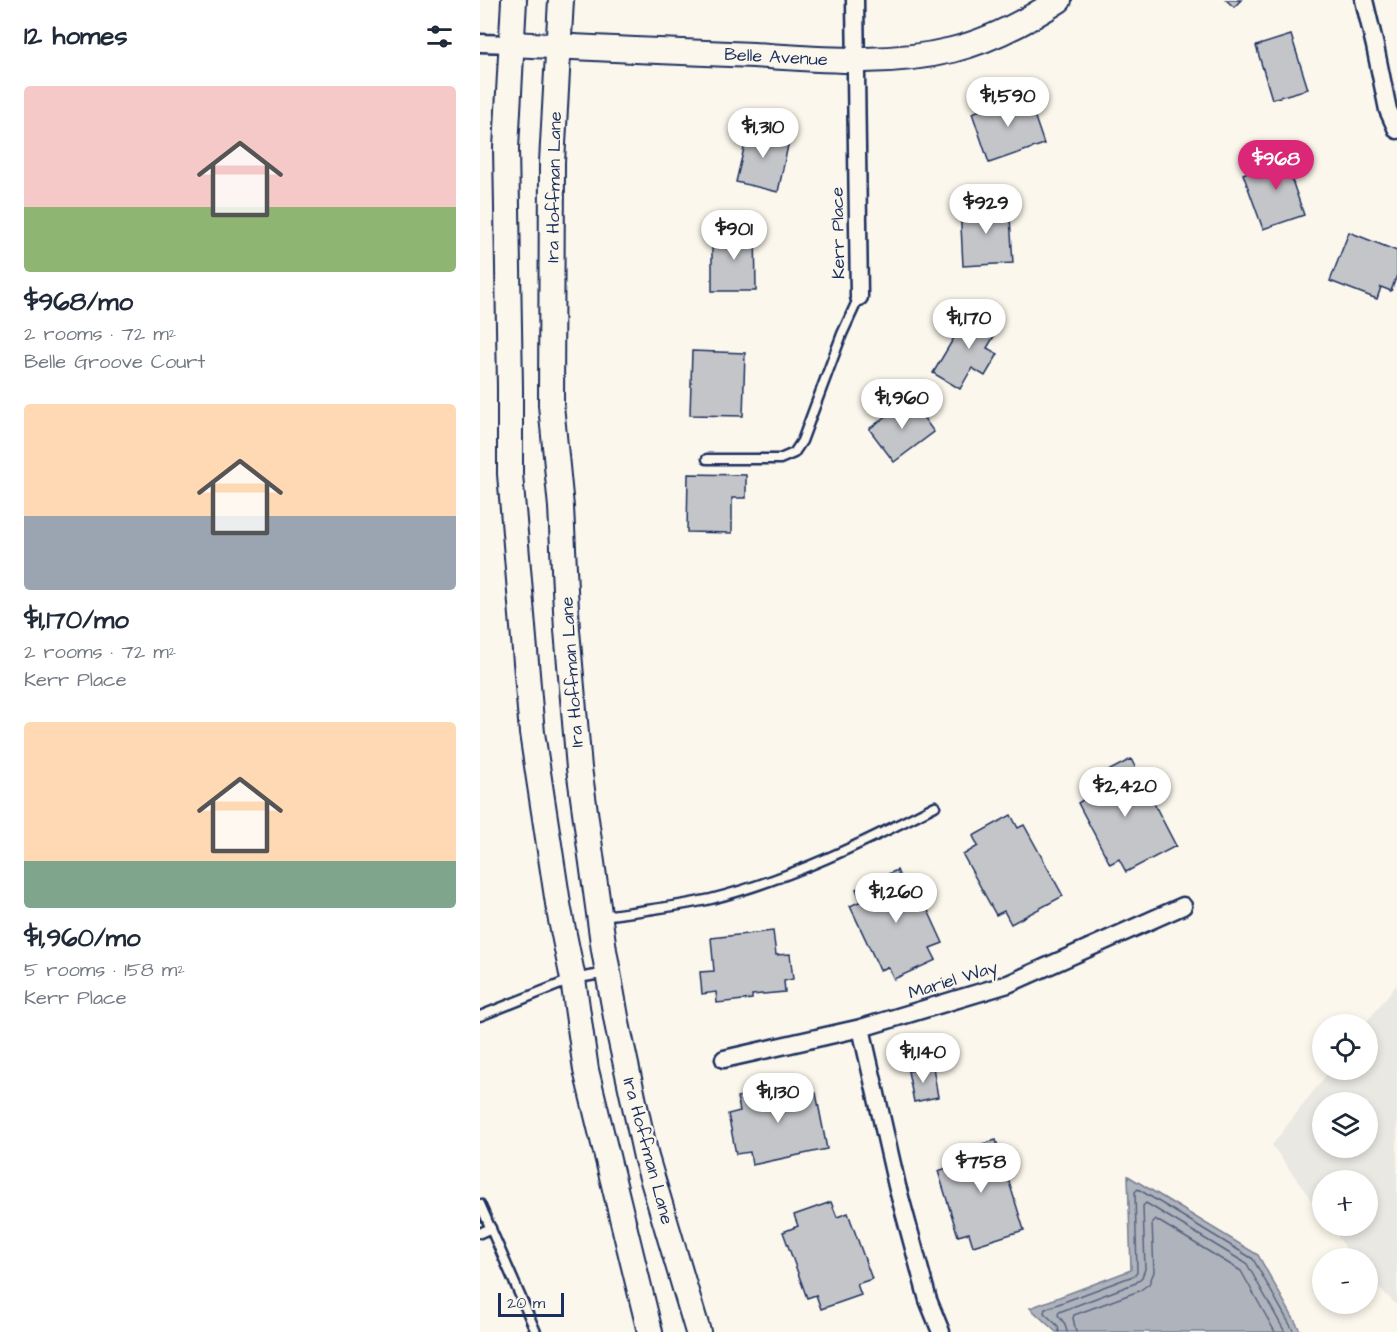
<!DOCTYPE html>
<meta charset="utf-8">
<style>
:root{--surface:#fff;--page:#f6f6f7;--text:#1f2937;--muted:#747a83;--accent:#db2777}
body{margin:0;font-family:"Architects Daughter",sans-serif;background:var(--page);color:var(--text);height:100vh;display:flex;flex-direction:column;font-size:22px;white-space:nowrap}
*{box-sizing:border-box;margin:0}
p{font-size:20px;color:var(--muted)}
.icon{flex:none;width:33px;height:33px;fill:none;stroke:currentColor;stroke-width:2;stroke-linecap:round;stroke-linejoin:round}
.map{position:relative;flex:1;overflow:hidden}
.panel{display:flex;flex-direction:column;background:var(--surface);width:480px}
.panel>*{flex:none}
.controls{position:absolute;left:832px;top:1014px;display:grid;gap:12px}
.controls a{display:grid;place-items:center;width:66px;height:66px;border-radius:50%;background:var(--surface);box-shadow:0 3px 9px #0003;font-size:30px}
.scale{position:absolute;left:18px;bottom:15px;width:66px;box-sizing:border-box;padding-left:6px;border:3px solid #1b2f5e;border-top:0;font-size:16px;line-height:21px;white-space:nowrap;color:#1b2f5e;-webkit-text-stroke:4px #fbf7ec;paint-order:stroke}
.price{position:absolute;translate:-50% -51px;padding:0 14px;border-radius:21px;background:#fff;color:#222;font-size:20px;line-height:39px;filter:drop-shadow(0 2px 3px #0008)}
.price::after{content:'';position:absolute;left:50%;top:36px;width:18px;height:14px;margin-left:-9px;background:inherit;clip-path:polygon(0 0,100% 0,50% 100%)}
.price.active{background:var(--accent);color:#fff}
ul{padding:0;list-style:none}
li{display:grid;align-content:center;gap:12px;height:318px;padding:0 24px}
li span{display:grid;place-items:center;height:186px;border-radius:6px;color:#555}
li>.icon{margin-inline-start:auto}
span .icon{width:108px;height:108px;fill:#fffc;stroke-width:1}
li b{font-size:26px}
h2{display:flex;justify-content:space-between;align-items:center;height:72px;padding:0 24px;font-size:26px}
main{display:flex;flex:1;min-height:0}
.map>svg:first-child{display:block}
.built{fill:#eae8e2;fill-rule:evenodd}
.water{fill:#afb3bb;stroke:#747e96;stroke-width:1.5}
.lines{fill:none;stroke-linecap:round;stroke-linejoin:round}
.shore{stroke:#566483;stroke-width:1.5}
.building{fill:#c3c5c9;stroke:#1b2f5e;stroke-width:1.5}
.lane-casing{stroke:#1b2f5e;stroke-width:13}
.street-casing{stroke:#1b2f5e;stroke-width:21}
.secondary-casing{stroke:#1b2f5e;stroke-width:28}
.lane{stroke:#fbf7ec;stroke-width:8}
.street{stroke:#fbf7ec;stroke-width:16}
.secondary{stroke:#fbf7ec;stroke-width:24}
.labels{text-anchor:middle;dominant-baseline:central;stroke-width:4.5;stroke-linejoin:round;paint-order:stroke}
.street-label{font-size:18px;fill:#1b2f5e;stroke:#fbf7ec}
</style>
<main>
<section class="panel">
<h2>12 homes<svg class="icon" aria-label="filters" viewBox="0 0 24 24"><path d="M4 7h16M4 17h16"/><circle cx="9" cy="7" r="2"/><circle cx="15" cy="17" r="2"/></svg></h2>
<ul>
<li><span style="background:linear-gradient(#f6c9c9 65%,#8fb573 0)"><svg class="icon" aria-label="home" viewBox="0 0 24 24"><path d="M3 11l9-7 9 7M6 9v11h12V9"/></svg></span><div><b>$968/mo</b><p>2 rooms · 72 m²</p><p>Belle Groove Court</p></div></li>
<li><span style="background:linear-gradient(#ffd9b3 60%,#9aa5b1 0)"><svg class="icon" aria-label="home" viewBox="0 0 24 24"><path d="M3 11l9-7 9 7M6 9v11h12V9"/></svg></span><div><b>$1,170/mo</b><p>2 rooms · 72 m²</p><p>Kerr Place</p></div></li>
<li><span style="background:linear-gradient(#ffd9b3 75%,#7fa58c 0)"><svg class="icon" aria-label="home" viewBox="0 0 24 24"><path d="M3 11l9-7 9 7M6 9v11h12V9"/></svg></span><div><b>$1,960/mo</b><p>5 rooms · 158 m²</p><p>Kerr Place</p></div></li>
</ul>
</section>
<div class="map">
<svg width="917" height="1332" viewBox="0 0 917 1332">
<rect width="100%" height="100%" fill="#fbf7ec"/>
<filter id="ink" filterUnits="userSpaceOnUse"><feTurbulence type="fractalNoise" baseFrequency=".0167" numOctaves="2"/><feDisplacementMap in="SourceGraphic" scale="12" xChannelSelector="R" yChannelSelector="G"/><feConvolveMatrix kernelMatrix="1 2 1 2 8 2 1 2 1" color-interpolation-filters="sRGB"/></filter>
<g filter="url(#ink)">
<path class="built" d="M917,984V1305L888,1278V1258H873L850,1226H888V1180H843V1216L792,1145L850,1070H888V1024H885ZM843,1102H888V1148H843Z"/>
<polygon class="water" points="648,1176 778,1255 821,1332 576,1332 550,1308 651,1270"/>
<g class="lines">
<g class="shore">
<polyline points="579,1332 578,1326 564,1313 565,1309 653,1276 657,1273 655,1192 658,1189 773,1259 814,1332"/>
<polyline points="587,1332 585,1324 578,1315 579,1312 656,1283 662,1277 665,1269 663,1206 666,1203 767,1264 805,1332"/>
<polyline points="596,1332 593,1318 594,1315 659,1291 669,1284 674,1272 672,1222 675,1219 761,1271 795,1332"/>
</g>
</g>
<g class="building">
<polygon points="746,0 761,0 754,7"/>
<polygon points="811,35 828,89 792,99 776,46"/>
<polygon points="547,94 564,144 509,163 492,113"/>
<polygon points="269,127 310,136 298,192 256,182"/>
<polygon points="816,154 824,176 812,180 824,215 783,229 763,174"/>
<polygon points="529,203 533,263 483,266 480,206"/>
<polygon points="232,230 275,230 276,291 232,291"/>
<polygon points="869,232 917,251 917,275 911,291 901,287 897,299 850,281"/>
<polygon points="491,309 520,326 507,348 518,354 505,376 492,368 480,389 453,373"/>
<polygon points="212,351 265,353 263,416 210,415"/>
<polygon points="430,399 454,432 414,462 389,429"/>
<polygon points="208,474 266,475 266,498 252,498 252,533 207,532"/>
<polygon points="651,759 696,846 646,872 639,859 630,864 598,803 611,795 605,783"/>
<polygon points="531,815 538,828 544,825 583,896 531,924 524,911 516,915 483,855 498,846 493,836"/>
<polygon points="417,870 423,884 434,880 463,943 450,948 456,960 414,979 408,967 400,970 370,906 381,901 376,889"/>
<polygon points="293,931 296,955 310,954 313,979 304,981 305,992 272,995 272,999 237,1003 236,992 222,994 220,972 234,971 231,938"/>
<polygon points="453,1067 458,1097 434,1102 428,1071"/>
<polygon points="322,1082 325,1096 336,1093 347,1149 272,1165 270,1152 256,1154 248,1114 260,1111 257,1097"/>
<polygon points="516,1140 544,1230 493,1246 489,1233 478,1236 458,1171 473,1166 469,1154"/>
<polygon points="351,1202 357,1217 368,1213 392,1279 377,1284 381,1295 341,1309 336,1295 327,1298 303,1232 318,1226 314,1215"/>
</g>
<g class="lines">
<defs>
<g id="lane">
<polyline points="227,459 300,459 314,453 322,441 362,334 379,297"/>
<path d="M123,916C159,911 195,907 231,899C310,879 383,843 455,806"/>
<polyline points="0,1016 93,979 127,973"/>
<polyline points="0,1204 56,1332"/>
<polyline points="0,1233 11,1228"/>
</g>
<g id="street">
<polyline points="375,0 379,297"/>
<polyline points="884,0 895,46 908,110 917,130"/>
<polyline points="0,43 31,44"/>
<polyline points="381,1028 417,1186 448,1300 461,1332"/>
<polyline points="244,1059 381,1028 528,984 703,906"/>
</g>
<g id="secondary">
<polyline points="34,0 26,148 30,387 30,474 52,733 79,910 93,979 106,1070 170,1332"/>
<polyline points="81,0 72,162 71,405 81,507 87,630 99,768 124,950 138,1028 166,1157 218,1332"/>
<path d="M31,44C112,48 192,52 273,55C339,59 407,66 472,50C509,41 547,21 579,0"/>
</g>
</defs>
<use href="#lane" class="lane-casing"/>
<use href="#street" class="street-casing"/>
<use href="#secondary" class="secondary-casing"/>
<use href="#lane" class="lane"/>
<use href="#street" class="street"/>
<use href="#secondary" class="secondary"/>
</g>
</g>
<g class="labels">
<g class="street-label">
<text transform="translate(296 57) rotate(3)">Belle Avenue</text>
<text transform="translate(74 187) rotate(-89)">Ira Hoffman Lane</text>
<text transform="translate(358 233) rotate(-91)">Kerr Place</text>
<text transform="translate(92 672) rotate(-94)">Ira Hoffman Lane</text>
<text transform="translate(473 980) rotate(-17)">Mariel Way</text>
<text transform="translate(168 1151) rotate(75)">Ira Hoffman Lane</text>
</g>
</g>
</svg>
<div class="controls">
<a><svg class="icon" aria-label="locate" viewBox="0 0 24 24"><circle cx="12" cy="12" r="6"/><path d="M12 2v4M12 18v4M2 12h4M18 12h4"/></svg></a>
<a><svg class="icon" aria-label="layers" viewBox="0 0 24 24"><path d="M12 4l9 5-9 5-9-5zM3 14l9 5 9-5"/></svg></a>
<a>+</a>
<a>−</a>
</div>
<div class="scale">20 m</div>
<b class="price" style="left:528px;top:128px">$1,590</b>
<b class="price" style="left:283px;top:159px">$1,310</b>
<b class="price active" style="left:796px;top:191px">$968</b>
<b class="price" style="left:506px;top:235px">$929</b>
<b class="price" style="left:254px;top:261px">$901</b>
<b class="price" style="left:489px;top:350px">$1,170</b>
<b class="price" style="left:422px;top:430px">$1,960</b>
<b class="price" style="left:645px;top:818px">$2,420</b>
<b class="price" style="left:416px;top:924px">$1,260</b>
<b class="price" style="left:443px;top:1084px">$1,140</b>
<b class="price" style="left:298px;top:1124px">$1,130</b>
<b class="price" style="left:501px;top:1194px">$758</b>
</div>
</main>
